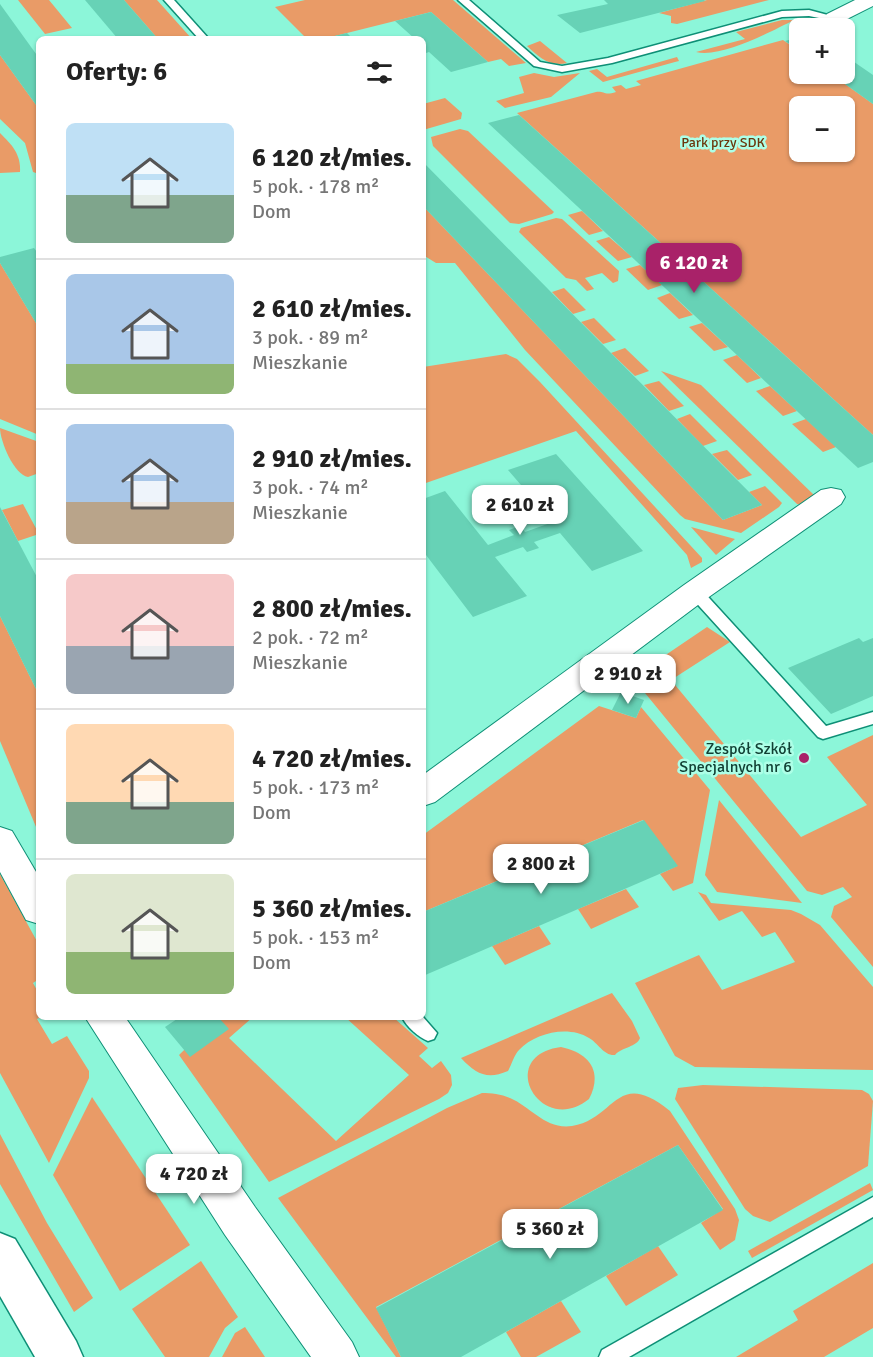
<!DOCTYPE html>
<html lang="pl">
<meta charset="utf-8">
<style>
:root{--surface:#fff;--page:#f2f2f2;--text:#222;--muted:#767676;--line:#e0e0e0;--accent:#a92269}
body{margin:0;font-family:Signika,sans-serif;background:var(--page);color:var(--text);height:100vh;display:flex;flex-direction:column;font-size:22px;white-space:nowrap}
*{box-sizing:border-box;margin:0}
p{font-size:20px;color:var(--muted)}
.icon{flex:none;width:33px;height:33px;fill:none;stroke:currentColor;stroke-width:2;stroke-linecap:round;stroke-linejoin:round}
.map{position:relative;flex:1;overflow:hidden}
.panel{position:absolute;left:36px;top:36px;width:390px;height:984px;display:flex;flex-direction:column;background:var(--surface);border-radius:9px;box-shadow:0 2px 4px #0004}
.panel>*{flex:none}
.buttons{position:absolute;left:789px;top:18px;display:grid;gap:12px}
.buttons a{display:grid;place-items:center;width:66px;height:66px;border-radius:9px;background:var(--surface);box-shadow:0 2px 4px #0004;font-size:30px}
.price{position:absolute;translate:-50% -51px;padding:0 14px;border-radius:12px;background:#fff;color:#222;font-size:20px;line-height:39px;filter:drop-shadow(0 2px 3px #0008)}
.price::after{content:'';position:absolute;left:50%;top:36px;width:18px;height:14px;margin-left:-9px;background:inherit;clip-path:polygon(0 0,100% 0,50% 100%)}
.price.active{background:var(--accent);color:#fff}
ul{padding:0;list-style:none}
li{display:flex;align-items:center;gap:18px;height:150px;padding:0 30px}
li+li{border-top:2px solid var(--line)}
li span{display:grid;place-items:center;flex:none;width:168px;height:120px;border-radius:9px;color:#555}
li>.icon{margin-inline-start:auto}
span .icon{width:72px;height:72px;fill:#fffc;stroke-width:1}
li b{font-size:26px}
h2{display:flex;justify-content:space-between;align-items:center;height:72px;padding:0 30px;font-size:26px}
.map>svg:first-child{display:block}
.green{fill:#e99b67;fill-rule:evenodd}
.building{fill:#67d2b6}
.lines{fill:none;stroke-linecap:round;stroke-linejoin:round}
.service-casing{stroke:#0e8f76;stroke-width:3}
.minor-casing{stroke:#0e8f76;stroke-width:2}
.secondary-casing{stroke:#0e8f76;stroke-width:3}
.service{fill:#fff;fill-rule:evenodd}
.minor{fill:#fff;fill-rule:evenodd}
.secondary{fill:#fff;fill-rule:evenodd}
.poi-dot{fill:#a92269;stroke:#adffe7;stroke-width:2}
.labels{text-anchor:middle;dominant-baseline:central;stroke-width:5;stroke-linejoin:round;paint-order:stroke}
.far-park-label{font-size:14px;fill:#6b370d;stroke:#adffe7}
.poi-label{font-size:16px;fill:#114034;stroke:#adffe7;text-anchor:end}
</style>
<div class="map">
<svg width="873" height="1357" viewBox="0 0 873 1357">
<rect width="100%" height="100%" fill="#8cf6d9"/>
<g class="green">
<polygon points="18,0 49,0 72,28 45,34"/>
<polygon points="124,0 157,0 192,39 158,39"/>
<polygon points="305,0 453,0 526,63 509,66 501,59 488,62 431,12 323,39 307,39 275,7"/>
<polygon points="707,0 769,0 677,24 671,23 671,16 659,13"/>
<path d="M782,20H794C770,32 722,58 696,52L745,39L736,32Z"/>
<path d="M783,40L799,51L800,74H831L873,104V435L517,113L596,92C605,91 604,96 616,92L612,87L621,85L626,89L641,85L636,81ZM800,106H844V152H800Z"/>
<path d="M540,41L567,63C549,67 539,57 527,46Z"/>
<polygon points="0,55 39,109 39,174 33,172 25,143 0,119"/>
<polygon points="677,57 679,61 675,62 603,82 589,71 597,69 607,77"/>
<polygon points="534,73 554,77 580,73 551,97 505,108 496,101 524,93 519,77"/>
<polygon points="445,98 462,113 461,119 423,130 423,104"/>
<polygon points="460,129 468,131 554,212 552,214 519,224 510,223 433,146 431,137"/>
<path d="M0,133C12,145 21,154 20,172L0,173Z"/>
<polygon points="423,206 723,520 762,505 749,492 765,486 782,503 779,507 741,533 685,519 680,515 525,350 455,263 436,263 423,255"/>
<polygon points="582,211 603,231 589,235 568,215"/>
<polygon points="556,218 562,219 619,271 618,281 613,283 602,273 585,278 594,289 587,291 576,280 566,278 519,232 521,228"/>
<polygon points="609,237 632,257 618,261 596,241"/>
<polygon points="0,263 39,328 39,435 0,419"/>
<polygon points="640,265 662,285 648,290 626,269"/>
<polygon points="564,288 586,310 573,314 552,292"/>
<polygon points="670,293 693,315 679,319 657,298"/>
<polygon points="594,318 616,340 603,344 581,322"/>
<polygon points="702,323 728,347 714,351 689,327"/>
<polygon points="625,348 649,371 635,376 611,353"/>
<polygon points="506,354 517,359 540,382 702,558 702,562 691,568 687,555 576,431 423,484 423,367"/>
<polygon points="737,355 761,378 747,383 723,360"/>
<polygon points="661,371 701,385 815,496 805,506 797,504"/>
<polygon points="659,381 684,406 669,411 644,385"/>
<polygon points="770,386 797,411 783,416 756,391"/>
<polygon points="690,414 717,441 703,446 677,419"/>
<polygon points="806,419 836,447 823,452 792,424"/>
<path d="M0,428L39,442V473L28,477C14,475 0,441 0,428Z"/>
<polygon points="727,450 752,475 738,480 712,454"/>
<polygon points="23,504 39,534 18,541 2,510"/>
<polygon points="691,527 735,539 716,555"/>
<polygon points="0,616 39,695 39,834 0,741"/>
<polygon points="707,627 730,642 671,680 801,837 867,805 827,757 873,735 873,967 831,917 834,906 852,897 843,887 822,895 807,891 636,682 639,673"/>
<polygon points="599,706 636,718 641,707 710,790 693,883 673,891 660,874 677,866 643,820 423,912 423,835"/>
<polygon points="719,800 802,903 717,892 705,875"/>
<polygon points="0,874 39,945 39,979 33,983 39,994 41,1017 37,1019 52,1044 67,1036 89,1071 89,1078 49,1163 0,1073"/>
<polygon points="626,889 639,907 591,929 578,909"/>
<polygon points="698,892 706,895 711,903 791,910 801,914 820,925 873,987 873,1070 695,1067 675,1056 635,983 699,955 722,990 795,962 775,932 762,937 742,911 719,921"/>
<polygon points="539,926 551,944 505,965 492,946"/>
<path d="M612,993L632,1021L640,1038C637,1047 622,1047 615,1055C604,1056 598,1043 589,1038C568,1025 535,1033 519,1050C514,1055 512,1064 508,1071C487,1080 476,1074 461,1058Z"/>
<polygon points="218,1017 253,1017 229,1038 336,1141 409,1075 345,1017 393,1017 428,1048 419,1056 432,1068 441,1061 451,1075 452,1085 448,1093 439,1099 269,1182 179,1055"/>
<path d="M561,1047C590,1053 603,1072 589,1099C541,1138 494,1056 561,1047Z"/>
<polygon points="703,1085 862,1090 869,1094 873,1101 868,1166 770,1222 753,1216 745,1209 675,1099 678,1088"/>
<path d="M482,1093C491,1093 501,1094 510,1098C531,1107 546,1130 572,1126C616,1119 616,1067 670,1111L735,1209L739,1220L735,1240L720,1250L701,1223L723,1209L678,1145L376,1307L401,1357H396L278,1198L447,1108Z"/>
<polygon points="92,1097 190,1245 120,1291 53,1175"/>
<polygon points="0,1134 47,1223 93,1298 74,1312 0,1184"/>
<polygon points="870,1183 873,1190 752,1258 748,1251"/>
<polygon points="658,1246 678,1275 626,1306 606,1276"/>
<polygon points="201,1261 238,1317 225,1328 209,1357 165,1357 132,1309"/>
<polygon points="873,1263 873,1328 824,1357 736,1357 798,1320 793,1311"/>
<polygon points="561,1301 581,1332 536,1357 521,1357 506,1332"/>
<polygon points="245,1327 265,1357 222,1357 235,1333"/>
</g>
<g class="building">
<polygon points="85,0 124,0 158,39 118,39"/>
<polygon points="604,0 704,0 705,1 580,33 557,15 608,4"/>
<polygon points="0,4 39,58 39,109 0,55"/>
<polygon points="431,12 488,62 451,72 429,52 423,54 423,39 415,39 395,21"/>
<polygon points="347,33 353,39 326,39 326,38"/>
<polygon points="800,37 800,51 785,41"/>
<polygon points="844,55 873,75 873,104 831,74 844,74"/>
<polygon points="519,115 873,435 873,462 858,468 488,123"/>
<polygon points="423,162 611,353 762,505 723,520 423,206"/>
<polygon points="34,248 39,255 39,328 0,263 0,257"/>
<polygon points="556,454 643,551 592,571 560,533 534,542 539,548 527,552 523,547 495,557 527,596 473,617 423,551 423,499 445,491 488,545 514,535 509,530 520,526 525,532 553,522 508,470"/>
<polygon points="0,507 39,581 39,695 0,616"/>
<polygon points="859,638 863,642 873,638 873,696 831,714 788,668"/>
<polygon points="621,692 644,700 636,718 612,710"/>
<polygon points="644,820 678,866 423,976 423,912"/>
<polygon points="180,1017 218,1017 229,1029 190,1057 165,1027"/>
<polygon points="678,1145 723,1210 461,1357 401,1357 376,1308"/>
</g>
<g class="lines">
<defs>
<g id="service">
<polygon points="164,0 174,0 209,39 199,39"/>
<polygon points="458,0 469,0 540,62 562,66 608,58 782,11 809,10 839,18 834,21 809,16 782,17 612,63 562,72 534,66"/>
<polygon points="695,587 700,588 826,726 873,712 873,724 823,739 818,737 690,596 688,592"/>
<path d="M402,1017H423L437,1033L434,1039L428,1041C418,1037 407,1027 402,1017Z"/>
<polygon points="873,1197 873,1217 629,1357 599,1357 602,1350"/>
</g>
<g id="minor">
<polygon points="855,0 873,0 873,6 841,22 827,22 824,18 827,14"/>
<polygon points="831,488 841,490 845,497 841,504 706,599 435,802 423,806 423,775 684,585 821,490"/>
<polygon points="0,827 12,831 39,877 39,924 26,920 0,872"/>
<polygon points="85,1017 125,1017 255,1207 352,1342 359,1357 311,1357 225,1235"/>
</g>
<polygon id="secondary" points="0,1233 15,1239 76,1341 83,1357 35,1357 0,1296"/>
</defs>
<use href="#service" class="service-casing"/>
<use href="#minor" class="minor-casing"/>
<use href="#secondary" class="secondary-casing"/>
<use href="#service" class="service"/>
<use href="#minor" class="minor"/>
<use href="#secondary" class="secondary"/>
</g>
<circle class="poi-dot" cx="804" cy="758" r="6"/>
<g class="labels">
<g class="far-park-label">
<text x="723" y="142">Park przy SDK</text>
</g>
<g class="poi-label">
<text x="792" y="749">Zespół Szkół<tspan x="792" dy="18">Specjalnych nr 6</tspan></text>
</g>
</g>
</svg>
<div class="buttons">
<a>+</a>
<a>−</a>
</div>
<b class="price active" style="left:694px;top:294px">6 120 zł</b>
<b class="price" style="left:520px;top:536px">2 610 zł</b>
<b class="price" style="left:628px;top:705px">2 910 zł</b>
<b class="price" style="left:541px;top:895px">2 800 zł</b>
<b class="price" style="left:194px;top:1205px">4 720 zł</b>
<b class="price" style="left:550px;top:1260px">5 360 zł</b>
<section class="panel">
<h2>Oferty: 6<svg class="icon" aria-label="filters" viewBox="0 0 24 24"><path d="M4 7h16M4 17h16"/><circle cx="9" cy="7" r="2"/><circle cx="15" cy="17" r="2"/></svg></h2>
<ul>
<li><span style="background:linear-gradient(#bfe0f5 60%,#7fa58c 0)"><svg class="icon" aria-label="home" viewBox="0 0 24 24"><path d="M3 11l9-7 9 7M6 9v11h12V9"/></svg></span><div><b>6 120 zł/mies.</b><p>5 pok. · 178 m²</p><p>Dom</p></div></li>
<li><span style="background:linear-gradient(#a9c7e8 75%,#8fb573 0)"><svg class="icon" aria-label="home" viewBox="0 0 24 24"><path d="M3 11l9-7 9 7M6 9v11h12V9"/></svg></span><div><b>2 610 zł/mies.</b><p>3 pok. · 89 m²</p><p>Mieszkanie</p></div></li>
<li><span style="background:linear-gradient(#a9c7e8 65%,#b9a48a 0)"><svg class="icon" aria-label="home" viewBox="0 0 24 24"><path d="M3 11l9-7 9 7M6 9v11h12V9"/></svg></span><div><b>2 910 zł/mies.</b><p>3 pok. · 74 m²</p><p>Mieszkanie</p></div></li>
<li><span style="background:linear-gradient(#f6c9c9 60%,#9aa5b1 0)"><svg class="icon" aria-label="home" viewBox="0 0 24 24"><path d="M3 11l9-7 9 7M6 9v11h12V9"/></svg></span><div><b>2 800 zł/mies.</b><p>2 pok. · 72 m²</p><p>Mieszkanie</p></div></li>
<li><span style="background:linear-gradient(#ffd9b3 65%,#7fa58c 0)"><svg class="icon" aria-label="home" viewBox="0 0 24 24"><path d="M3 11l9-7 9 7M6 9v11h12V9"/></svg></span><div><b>4 720 zł/mies.</b><p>5 pok. · 173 m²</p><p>Dom</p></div></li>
<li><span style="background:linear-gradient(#dfe7d0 65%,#8fb573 0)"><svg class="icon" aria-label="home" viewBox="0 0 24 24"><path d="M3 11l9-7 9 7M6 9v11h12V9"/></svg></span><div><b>5 360 zł/mies.</b><p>5 pok. · 153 m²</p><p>Dom</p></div></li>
</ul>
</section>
</div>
